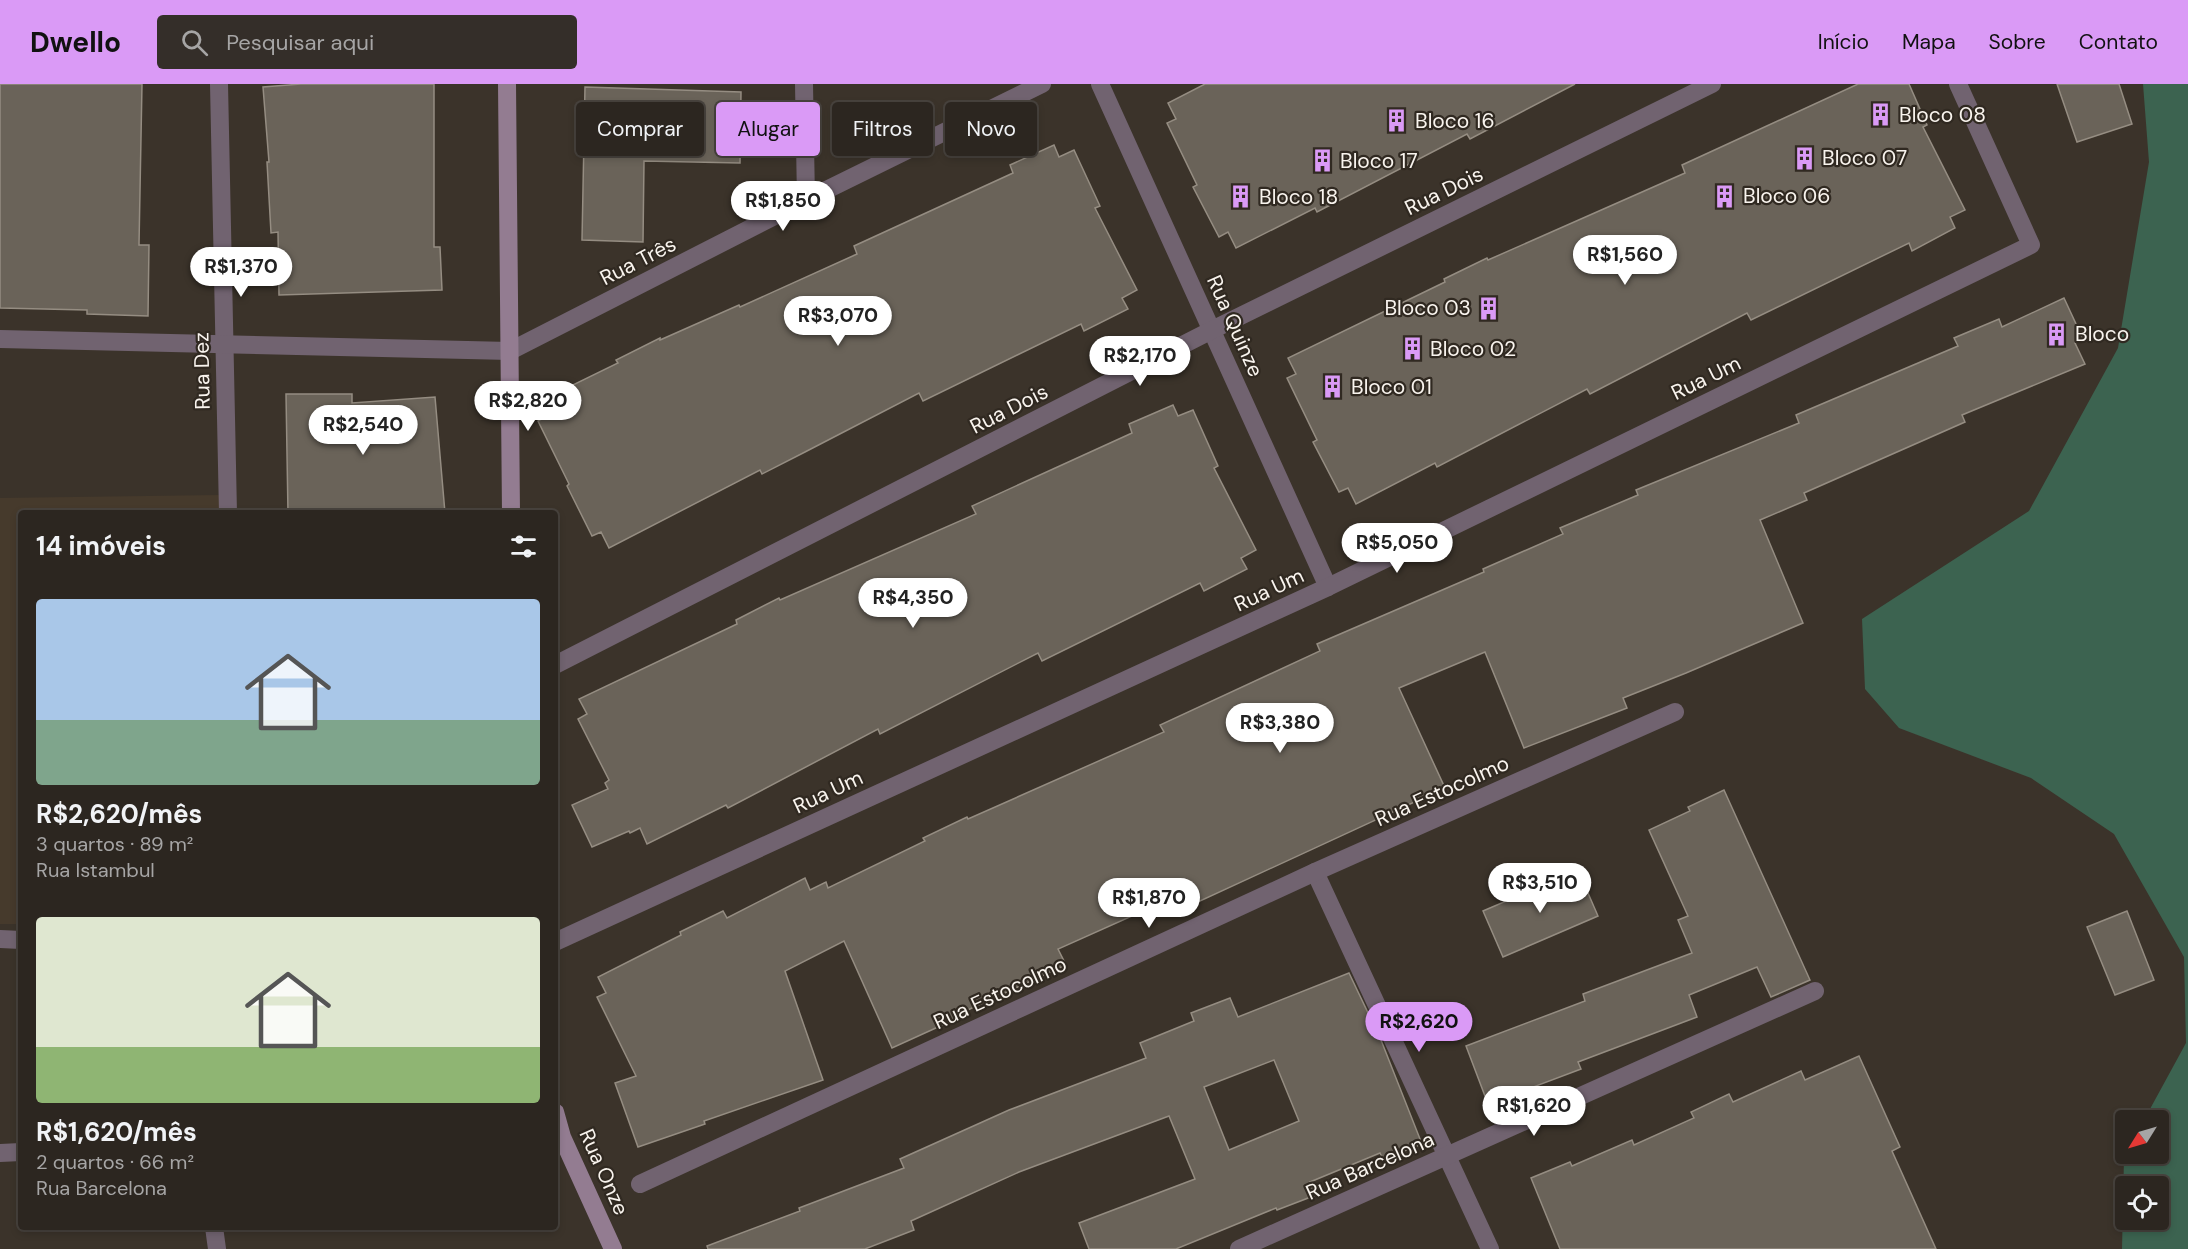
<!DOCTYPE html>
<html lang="pt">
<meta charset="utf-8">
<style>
:root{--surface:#2c2620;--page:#342e29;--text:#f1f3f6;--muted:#a6a5a5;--line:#48433e;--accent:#da9af6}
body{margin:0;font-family:"DM Sans",sans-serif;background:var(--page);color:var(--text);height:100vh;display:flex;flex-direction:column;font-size:22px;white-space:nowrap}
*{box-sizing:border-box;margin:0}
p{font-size:20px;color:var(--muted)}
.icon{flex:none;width:33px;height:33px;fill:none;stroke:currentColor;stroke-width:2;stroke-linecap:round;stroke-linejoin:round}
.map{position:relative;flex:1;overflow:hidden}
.side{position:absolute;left:18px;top:426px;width:540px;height:720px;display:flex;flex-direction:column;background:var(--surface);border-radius:6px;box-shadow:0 3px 9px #0003,0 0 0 2px var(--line)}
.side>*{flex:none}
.hud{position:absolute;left:576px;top:18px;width:570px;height:54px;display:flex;gap:12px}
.needle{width:39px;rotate:233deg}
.fabs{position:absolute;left:2115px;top:1026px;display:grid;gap:12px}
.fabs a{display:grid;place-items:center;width:54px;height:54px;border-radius:6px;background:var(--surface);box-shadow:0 3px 9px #0003,0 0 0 2px var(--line);font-size:30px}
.price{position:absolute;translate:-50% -51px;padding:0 14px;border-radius:21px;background:#fff;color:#222;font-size:20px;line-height:39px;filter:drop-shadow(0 2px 3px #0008)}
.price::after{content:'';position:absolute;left:50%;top:36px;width:18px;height:14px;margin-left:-9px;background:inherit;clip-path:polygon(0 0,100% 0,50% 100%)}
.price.selected{background:var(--accent);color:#111}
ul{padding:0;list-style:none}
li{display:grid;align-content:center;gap:12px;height:318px;padding:0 18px}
li span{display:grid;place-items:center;height:186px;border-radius:6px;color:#555}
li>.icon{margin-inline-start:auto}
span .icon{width:108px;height:108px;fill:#fffc;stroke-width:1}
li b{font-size:26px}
h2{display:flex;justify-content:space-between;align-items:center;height:72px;padding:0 18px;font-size:26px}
.pill{padding:0 21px;border-radius:6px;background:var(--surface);box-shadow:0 3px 9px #0003,0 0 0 2px var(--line);font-size:21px;line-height:54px}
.pill.selected{background:var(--accent);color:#111}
header{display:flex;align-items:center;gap:36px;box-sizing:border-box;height:84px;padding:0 30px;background:var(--accent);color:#111}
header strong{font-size:28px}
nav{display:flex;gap:33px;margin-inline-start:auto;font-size:21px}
.search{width:420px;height:54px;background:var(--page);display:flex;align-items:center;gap:15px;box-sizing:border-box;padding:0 21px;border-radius:6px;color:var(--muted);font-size:22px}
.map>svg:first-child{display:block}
.built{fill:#463a2c}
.green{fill:#3c6350;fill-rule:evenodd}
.building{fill:#6a6359;stroke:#958d82;stroke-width:1.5;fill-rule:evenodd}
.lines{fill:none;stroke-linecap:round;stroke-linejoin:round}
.street{stroke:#716370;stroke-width:18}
.secondary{stroke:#937c91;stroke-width:18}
.labels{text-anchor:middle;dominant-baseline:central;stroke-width:4.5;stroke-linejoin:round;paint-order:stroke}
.poi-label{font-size:21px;fill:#f9f4ee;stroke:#302921;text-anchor:start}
.street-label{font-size:21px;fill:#f9f4ee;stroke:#302921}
</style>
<header>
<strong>Dwello</strong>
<div class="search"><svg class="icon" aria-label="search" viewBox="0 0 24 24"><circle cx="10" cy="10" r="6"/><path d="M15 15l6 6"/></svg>Pesquisar aqui</div>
<nav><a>Início</a><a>Mapa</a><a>Sobre</a><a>Contato</a></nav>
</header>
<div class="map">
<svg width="2188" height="1165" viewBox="0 0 2188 1165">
<rect width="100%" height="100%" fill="#3b332a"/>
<polygon class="built" points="219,411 220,429 21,429 21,840 0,840 0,414"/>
<path class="green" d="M2143,0H2188V1165H2122L2124,1074L2126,1070H2158V1036H2144L2186,959L2184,873L2114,750L2031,694L1899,644L1865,605L1862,535L2029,427L2118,264L2149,78ZM2126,1102H2158V1136H2126Z"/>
<g class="building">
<polygon points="0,0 142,0 139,161 149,161 148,232 87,230 87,226 0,224"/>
<polygon points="301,0 434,0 434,163 440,163 442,206 279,211 278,148 271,149 267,78 269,78 263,3"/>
<polygon points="1205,0 1575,0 1470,55 1467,50 1317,128 1315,124 1236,164 1228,148 1219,153 1193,103 1197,101 1167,39 1176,35 1168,19"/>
<polygon points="1858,0 1909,0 1927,41 1923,43 1965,126 1950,133 1955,144 1912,167 1909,159 1751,236 1747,229 1590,310 1587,305 1437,383 1435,379 1356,420 1348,404 1339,408 1313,358 1317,356 1287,294 1296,290 1288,274 1445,198 1444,195 1487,174 1488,176 1685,89 1682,81"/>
<polygon points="2057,0 2119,0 2132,40 2077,58"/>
<polygon points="585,3 741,8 740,79 644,77 643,158 582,156"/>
<polygon points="1054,61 1059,73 1074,66 1100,122 1095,124 1137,206 1122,214 1128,225 1084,247 1081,240 923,317 919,309 805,368 762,390 760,386 609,464 601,448 592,452 567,402 569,400 538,337 547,332 540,317 618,279 616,276 660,254 660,256 739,221 740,223 857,170 854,162 1013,89 1010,81"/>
<polygon points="2064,214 2083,255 2075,259 2085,280 1962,331 1965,338 1804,409 1807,416 1760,436 1803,539 1686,589 1623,614 1627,624 1524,664 1485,568 1399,604 1445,704 1187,823 1181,810 1058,865 1066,881 959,930 960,933 892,964 844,857 785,887 823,996 704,1037 705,1040 638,1063 615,999 636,992 597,913 606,909 598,893 681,851 680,848 723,827 727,834 805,794 810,806 826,798 828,804 925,757 923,754 967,733 968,735 1164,648 1160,641 1320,567 1317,560 1484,488 1483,485 1563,450 1560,444 1638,411 1636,406 1799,339 1796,331 1958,262 1954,254 1999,235 2002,243"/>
<polygon points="286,310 352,310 352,319 435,313 445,429 288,429"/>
<polygon points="1173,321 1178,332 1193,326 1218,382 1214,384 1256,466 1241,474 1247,485 1204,507 1200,499 1042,577 1038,569 880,650 878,645 728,724 726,721 647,760 640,744 630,749 629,747 592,763 572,721 608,705 605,699 609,696 578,635 587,630 579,615 737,540 736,536 779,514 780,516 976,430 972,422 1132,349 1129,340"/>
<polygon points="1724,706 1810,896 1771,913 1757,883 1689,911 1697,933 1578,978 1581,985 1488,1020 1466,962 1585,917 1583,910 1692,869 1678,836 1688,832 1649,746 1690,727 1688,723"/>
<polygon points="1578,786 1598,832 1503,873 1483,827"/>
<polygon points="2127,827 2154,896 2115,911 2087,843"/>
<path d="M1349,889L1381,956L1422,1060L1383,1075L1380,1069L1310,1098L1316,1111L1277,1126L1276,1124L1176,1165H1089L1079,1139L1195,1095L1169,1032L1019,1088L911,1137L914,1146L865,1165H708L707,1162L800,1127L799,1124L904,1084L900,1075L1009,1026L1146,974L1140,959L1194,937L1191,929L1230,914L1238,933ZM1274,976L1299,1037L1229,1066L1204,1003Z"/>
<polygon points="1859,972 1900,1063 1892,1067 1936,1165 1560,1165 1531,1094 1570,1078 1572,1082 1632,1056 1634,1061 1694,1034 1691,1028 1729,1010 1733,1018 1801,987 1805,996"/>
</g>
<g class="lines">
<g class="street">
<polyline points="219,0 228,429"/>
<polyline points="804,0 806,116"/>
<polyline points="1100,0 1328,503"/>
<polyline points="0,255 510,267 806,116 1042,0"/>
<polyline points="555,581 1212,246 1712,0"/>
<polyline points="1315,788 1490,1165"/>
<polyline points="0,855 21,856"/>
<polyline points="555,858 1328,503 2031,161 1958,0"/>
<polyline points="0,1069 21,1068"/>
<polyline points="640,1100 1315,788 1675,628"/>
<polyline points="214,1143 217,1165"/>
<polyline points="1239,1165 1815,907"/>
</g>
<g class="secondary">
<polyline points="507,0 511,429"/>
<polyline points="555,1028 562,1053 613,1165"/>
</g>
</g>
<defs>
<symbol id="building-bare" viewBox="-9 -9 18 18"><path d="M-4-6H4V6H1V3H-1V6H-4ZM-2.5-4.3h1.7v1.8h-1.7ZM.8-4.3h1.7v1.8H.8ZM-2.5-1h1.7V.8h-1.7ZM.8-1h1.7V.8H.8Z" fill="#da9af6" stroke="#302921" stroke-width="2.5" paint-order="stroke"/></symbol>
</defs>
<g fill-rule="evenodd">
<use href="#building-bare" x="1864" y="14" width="33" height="33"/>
<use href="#building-bare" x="1380" y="20" width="33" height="33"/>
<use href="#building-bare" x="1788" y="58" width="33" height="33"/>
<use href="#building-bare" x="1306" y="60" width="33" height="33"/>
<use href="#building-bare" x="1708" y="96" width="33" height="33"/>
<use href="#building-bare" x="1224" y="96" width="33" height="33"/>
<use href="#building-bare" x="1472" y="208" width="33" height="33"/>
<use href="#building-bare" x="2040" y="234" width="33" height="33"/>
<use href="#building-bare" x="1396" y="248" width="33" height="33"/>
<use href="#building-bare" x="1316" y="286" width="33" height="33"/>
</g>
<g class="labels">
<g class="poi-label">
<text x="1899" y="31">Bloco 08</text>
<text x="1415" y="37">Bloco 16</text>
<text x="1822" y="74">Bloco 07</text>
<text x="1340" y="77">Bloco 17</text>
<text x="1743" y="112">Bloco 06</text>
<text x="1259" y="113">Bloco 18</text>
<text x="1471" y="224" text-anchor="end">Bloco 03</text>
<text x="2075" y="250">Bloco</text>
<text x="1430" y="265">Bloco 02</text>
<text x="1351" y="303">Bloco 01</text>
</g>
<g class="street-label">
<text transform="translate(1444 107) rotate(-26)">Rua Dois</text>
<text transform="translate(638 177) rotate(-27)">Rua Três</text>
<text transform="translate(1235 242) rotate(66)">Rua Quinze</text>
<text transform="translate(202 287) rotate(-91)">Rua Dez</text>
<text transform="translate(1706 294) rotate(-26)">Rua Um</text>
<text transform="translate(1009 325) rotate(-27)">Rua Dois</text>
<text transform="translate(1269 506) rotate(-25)">Rua Um</text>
<text transform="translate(1442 707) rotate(-24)">Rua Estocolmo</text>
<text transform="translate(828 708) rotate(-25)">Rua Um</text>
<text transform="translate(1000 909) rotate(-25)">Rua Estocolmo</text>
<text transform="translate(1370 1082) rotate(-24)">Rua Barcelona</text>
<text transform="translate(604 1088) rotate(66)">Rua Onze</text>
</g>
</g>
</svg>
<div class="fabs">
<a><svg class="needle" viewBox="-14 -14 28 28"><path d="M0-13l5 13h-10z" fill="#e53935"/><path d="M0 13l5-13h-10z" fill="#a6a5a5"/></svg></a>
<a><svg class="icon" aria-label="locate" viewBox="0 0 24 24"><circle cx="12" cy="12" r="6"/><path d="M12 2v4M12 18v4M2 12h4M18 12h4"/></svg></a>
</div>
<b class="price" style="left:783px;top:148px">R$1,850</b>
<b class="price" style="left:1625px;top:202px">R$1,560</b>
<b class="price" style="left:241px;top:214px">R$1,370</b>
<b class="price" style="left:838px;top:263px">R$3,070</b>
<b class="price" style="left:1140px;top:303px">R$2,170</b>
<b class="price" style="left:528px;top:348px">R$2,820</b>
<b class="price" style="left:363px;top:372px">R$2,540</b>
<b class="price" style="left:1397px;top:490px">R$5,050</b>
<b class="price" style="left:913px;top:545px">R$4,350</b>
<b class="price" style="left:1280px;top:670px">R$3,380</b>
<b class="price" style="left:1540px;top:830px">R$3,510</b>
<b class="price" style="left:1149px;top:845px">R$1,870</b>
<b class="price selected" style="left:1419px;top:969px">R$2,620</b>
<b class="price" style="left:1534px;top:1053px">R$1,620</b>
<div class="hud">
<a class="pill">Comprar</a>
<a class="pill selected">Alugar</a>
<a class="pill">Filtros</a>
<a class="pill">Novo</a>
</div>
<section class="side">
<h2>14 imóveis<svg class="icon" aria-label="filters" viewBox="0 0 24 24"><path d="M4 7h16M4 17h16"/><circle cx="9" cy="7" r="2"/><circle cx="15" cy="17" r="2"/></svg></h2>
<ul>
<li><span style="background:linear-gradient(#a9c7e8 65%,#7fa58c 0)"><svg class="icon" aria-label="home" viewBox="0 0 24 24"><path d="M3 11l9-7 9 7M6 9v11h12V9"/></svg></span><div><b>R$2,620/mês</b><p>3 quartos · 89 m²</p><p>Rua Istambul</p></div></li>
<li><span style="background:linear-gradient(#dfe7d0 70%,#8fb573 0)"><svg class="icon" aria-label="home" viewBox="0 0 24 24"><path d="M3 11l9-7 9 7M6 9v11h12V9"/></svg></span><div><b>R$1,620/mês</b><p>2 quartos · 66 m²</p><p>Rua Barcelona</p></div></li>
</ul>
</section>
</div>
